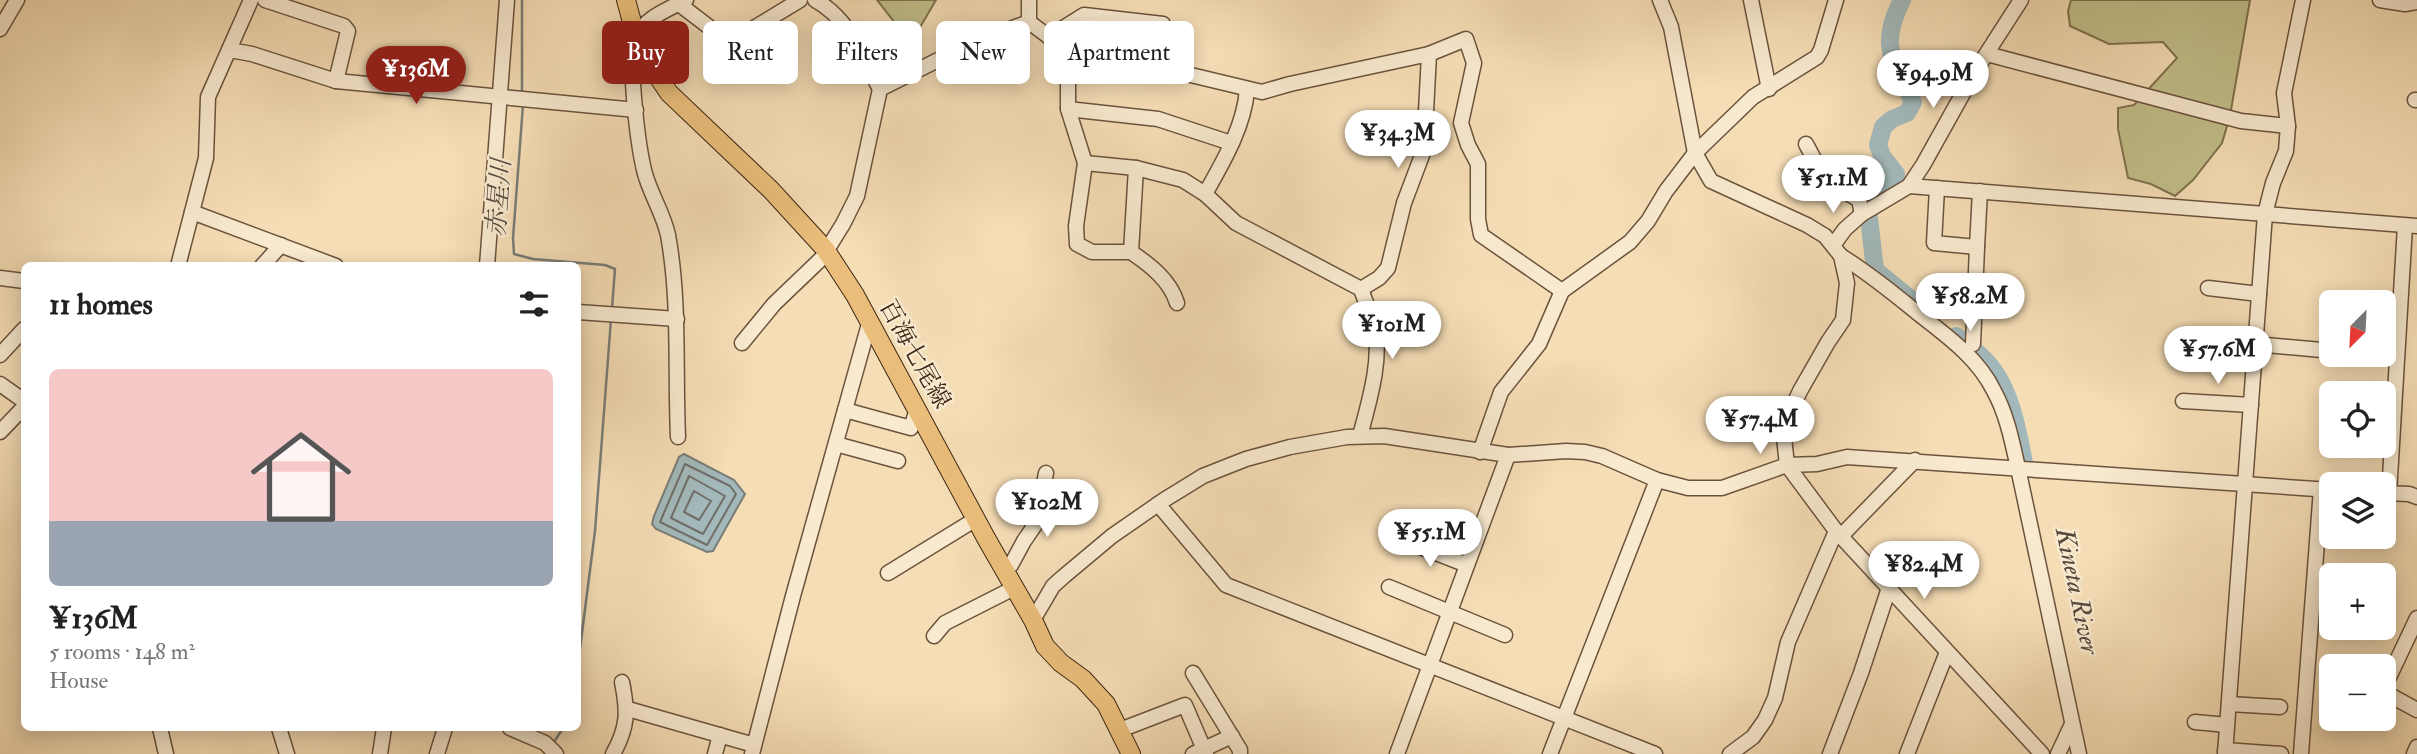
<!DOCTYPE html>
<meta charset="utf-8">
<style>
:root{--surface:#fff;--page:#f6f6f6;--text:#222;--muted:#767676;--line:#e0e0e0;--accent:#8f2418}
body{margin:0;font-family:"IM FELL Double Pica","Noto Serif JP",serif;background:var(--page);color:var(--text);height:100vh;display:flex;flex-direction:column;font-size:26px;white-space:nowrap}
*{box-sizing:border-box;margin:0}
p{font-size:23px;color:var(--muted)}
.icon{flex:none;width:38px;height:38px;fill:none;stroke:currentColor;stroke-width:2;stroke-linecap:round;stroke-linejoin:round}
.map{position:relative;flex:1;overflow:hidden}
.details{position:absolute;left:21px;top:262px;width:560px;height:469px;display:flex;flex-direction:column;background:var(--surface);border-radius:10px;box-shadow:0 4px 18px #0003}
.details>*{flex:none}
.top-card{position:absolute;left:602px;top:21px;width:665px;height:63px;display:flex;gap:14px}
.needle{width:46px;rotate:204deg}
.controls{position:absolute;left:2319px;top:290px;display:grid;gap:14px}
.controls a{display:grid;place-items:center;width:77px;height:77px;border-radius:10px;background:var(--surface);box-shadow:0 4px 18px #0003;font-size:35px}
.price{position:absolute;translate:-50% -60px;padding:0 16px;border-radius:24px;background:#fff;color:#222;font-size:23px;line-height:46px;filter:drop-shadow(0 2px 4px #0008)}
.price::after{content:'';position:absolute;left:50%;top:42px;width:21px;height:16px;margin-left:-10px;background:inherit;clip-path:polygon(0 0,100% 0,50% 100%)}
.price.selected{background:var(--accent);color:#fff}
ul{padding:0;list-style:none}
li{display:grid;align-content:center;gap:14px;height:371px;padding:0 28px}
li+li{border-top:2px solid var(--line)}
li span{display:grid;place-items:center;height:217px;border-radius:10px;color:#555}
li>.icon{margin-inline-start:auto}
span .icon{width:126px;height:126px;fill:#fffc;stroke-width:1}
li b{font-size:30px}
h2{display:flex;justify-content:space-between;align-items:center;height:84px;padding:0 28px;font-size:30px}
.chip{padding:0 24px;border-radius:10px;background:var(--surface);box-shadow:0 4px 18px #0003;font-size:24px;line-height:63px}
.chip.selected{background:var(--accent);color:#fff}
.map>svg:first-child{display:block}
.green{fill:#c2bf8a;stroke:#807250;stroke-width:2}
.water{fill:#a2b8ba;stroke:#7a7d78;stroke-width:2}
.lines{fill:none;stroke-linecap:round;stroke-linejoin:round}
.shore{stroke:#706e68;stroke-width:2}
.stream{stroke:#7a7d78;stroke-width:2.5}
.river{stroke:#a2b8ba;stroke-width:18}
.minor-casing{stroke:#6b533d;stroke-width:17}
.major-casing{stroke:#3d2515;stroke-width:20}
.minor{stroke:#f8e9cf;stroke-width:14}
.major{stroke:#eabe7a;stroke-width:18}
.labels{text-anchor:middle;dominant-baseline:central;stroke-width:5;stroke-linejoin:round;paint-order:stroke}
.street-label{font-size:24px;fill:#3d2515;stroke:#f8e9cf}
.water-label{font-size:26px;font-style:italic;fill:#564a3e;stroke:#f8e9cf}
</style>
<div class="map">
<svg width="2417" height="754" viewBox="0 0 2417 754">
<rect width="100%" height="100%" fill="#f5ddb5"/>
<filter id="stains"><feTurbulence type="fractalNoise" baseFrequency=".00286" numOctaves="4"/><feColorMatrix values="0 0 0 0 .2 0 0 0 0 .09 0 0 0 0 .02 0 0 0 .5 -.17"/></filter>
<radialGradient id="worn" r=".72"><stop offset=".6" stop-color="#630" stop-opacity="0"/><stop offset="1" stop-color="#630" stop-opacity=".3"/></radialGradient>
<g class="green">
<polygon points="877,0 936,0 915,36 907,38"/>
<polygon points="2071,0 2250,0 2230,116 2222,143 2193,180 2175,196 2151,184 2128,178 2118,129 2118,108 2134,105 2177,58 2163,42 2109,44 2070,26 2068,11"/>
</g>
<polygon class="water" points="684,454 734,480 745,494 713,551 707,552 656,529 652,524 654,516 679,457"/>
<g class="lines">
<g class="shore">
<polygon points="685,464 730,486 736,494 707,545 660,522"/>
<polygon points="689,476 725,496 703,534 671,518"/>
<polygon points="694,491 711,501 699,520 684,512"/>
</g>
<g class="stream">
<polyline points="522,0 522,95"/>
<polyline points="523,105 513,238 514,254 533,259 605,265 615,269 612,308"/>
<polyline points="578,664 595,531 611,319"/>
<polyline points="554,742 563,728"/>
</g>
<g class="river">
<path d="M1902,0C1878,47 1894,60 1913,102L1907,113L1892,119L1883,127L1878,145L1882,156L1896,174L1891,186L1866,192L1875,270L1929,314"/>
<path d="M1956,336C1965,343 1974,349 1982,357C2010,383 2017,427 2024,463"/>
</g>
<defs>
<g id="minor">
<path d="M815,0C849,18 862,56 880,89"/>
<polyline points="1029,0 1029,22 1076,57 1153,66 1262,92 1290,84 1429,54 1466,39 1474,63 1461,123 1468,145 1478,164 1478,219 1481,235 1562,291"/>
<polyline points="1660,0 1671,27 1695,153 1711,181 1807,225 1825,236 1841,256 1847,283 1843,320 1828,342 1800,391 1783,428 1787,465 1836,531 2042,754"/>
<polyline points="1751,0 1769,89"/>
<polyline points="2380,0 2405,4 2417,2"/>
<polyline points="679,4 713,30 749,31 800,0"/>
<polyline points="0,29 17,0"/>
<polyline points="1049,37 1084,15 1163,24 1153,66"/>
<polyline points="230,50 252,54 336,81 348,31 344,26 265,0"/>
<polyline points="1987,54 2241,121 2288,126"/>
<polyline points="1076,57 1068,84 1068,109 1085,163 1076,226 1077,244 1092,252 1131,252 1136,168"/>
<polyline points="336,81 636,110"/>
<polyline points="2415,100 2417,100"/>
<polyline points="1068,109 1158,119 1231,143"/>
<polyline points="1806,144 1822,174 1831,183 1859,200 1862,214"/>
<path d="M1085,163L1136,168L1183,180L1205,194L1236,223L1361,289C1365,301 1371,314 1374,326C1383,358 1368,405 1360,436"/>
<polyline points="1909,186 2417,226"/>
<polyline points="1937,188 1934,243 1977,247 1980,191"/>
<path d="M1205,194C1223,162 1244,127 1247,90"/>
<polyline points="192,212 336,266"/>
<polyline points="1834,244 1845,229 1862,214 1909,186 1923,165 1976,70 2021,0"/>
<path d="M1131,252C1150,265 1170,280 1177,303"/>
<path d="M1841,256C1869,273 1894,294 1919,314C1947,336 1978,358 1994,391C2007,415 2012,441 2018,468L2079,754"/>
<polyline points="178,266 206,158 208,97 251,0"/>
<polyline points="262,266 281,245"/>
<polyline points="487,266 507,0"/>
<polyline points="0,278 24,281"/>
<polyline points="2208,288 2259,294"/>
<polyline points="1361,289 1379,278 1388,268 1404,203 1424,150 1429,54"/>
<polyline points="578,312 677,319"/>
<polyline points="742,343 774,304 822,258 843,224 857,196 880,89 976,41 1029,22"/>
<polyline points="1973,344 1977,247"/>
<polyline points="2255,344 2322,350"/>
<polyline points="0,355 24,329"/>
<polyline points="0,384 24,401"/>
<polyline points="2183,401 2251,405"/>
<polyline points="845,410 911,428 917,409"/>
<polyline points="0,432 24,407"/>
<path d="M678,437C675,369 680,301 668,235C663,212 649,192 644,170C638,144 627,60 636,37C644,18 669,9 686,0"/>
<polyline points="836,444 898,461"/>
<polyline points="1480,452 1501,392 1539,344 1562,291 1630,242 1648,221 1666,191 1695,153 1753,97 1817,57 1821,50 1836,0"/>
<polyline points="2384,493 2409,494 2417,497"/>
<polyline points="2389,494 2405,226"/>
<polyline points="1158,504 1226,585 1655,754"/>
<polyline points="1841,536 1915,460"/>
<polyline points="1405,541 1467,565"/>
<polyline points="1002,566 1011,565 1024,541 1037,522 1046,473"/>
<polyline points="888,573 976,519"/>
<polyline points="1389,587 1505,635"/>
<polyline points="1033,620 1053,586 1063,577 1112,536 1164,500 1203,476 1246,459 1290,447 1347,437 1384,436 1508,455 1566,451 1585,452 1602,456 1657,480 1688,488 1722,488 1787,465 1817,464 1847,457 2331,490"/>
<polyline points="934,636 945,623 1014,588"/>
<polyline points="1193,673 1240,750 1240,754"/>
<polyline points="2384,688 2417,618"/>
<polyline points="2384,692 2417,710"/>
<polyline points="2229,704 2280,707"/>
<polyline points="628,709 754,745"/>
<polyline points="2195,722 2227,725"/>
<polyline points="160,728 166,754"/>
<polyline points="279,728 287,754"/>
<polyline points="510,728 545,743 556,754"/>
<polyline points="1120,730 1185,705 1206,754"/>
<polyline points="2225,750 2281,754"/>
<polyline points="380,754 384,728"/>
<polyline points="437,754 445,728"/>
<path d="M613,754C628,727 628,712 622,682"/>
<polyline points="715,754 720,735"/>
<polyline points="752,754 793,596 869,324"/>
<polyline points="1193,754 1232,736"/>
<polyline points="1397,754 1508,455"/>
<polyline points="1550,754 1657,480"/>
<polyline points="1730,754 1753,737 1765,720 1775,698 1788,642 1836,531"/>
<polyline points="1830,754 1861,673 1889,588"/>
<polyline points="1907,754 1947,652"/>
<polyline points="2058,754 2072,724"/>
<polyline points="2225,754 2265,214 2273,183 2286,151 2288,126 2284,93 2303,0"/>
<polyline points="2301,754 2321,489"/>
<polyline points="2414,754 2417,747"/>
</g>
<polyline id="major" points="626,0 636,37 650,65 669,93 771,190 825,249 855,295 986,538 1033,620 1045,646 1061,663 1083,679 1106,704 1131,754"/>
</defs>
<use href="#minor" class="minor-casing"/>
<use href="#major" class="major-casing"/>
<use href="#minor" class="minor"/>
<use href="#major" class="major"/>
</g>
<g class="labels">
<g class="street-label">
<text transform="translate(915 354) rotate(61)">百海七尾線</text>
</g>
<g class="water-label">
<text transform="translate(499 198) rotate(-86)">赤星川</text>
<text transform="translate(2077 591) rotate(78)">Kineta River</text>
</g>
</g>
<rect width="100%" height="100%" filter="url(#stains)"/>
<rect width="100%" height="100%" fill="url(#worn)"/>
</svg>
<div class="controls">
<a><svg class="needle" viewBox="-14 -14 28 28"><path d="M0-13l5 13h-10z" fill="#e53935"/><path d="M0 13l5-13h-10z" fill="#767676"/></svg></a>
<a><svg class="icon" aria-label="locate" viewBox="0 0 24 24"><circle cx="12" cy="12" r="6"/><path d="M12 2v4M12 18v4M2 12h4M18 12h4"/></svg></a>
<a><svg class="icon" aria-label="layers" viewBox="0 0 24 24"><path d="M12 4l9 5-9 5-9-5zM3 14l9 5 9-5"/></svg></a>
<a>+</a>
<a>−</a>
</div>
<b class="price selected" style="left:416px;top:106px">¥136M</b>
<b class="price" style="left:1933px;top:110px">¥94.9M</b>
<b class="price" style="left:1398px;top:170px">¥34.3M</b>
<b class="price" style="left:1833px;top:215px">¥51.1M</b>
<b class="price" style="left:1970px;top:333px">¥58.2M</b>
<b class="price" style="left:1392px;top:361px">¥101M</b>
<b class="price" style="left:2218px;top:386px">¥57.6M</b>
<b class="price" style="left:1760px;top:456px">¥57.4M</b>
<b class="price" style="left:1047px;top:539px">¥102M</b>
<b class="price" style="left:1430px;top:569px">¥55.1M</b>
<b class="price" style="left:1924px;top:601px">¥82.4M</b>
<div class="top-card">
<a class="chip selected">Buy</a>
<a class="chip">Rent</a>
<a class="chip">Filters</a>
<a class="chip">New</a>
<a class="chip">Apartment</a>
</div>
<section class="details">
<h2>11 homes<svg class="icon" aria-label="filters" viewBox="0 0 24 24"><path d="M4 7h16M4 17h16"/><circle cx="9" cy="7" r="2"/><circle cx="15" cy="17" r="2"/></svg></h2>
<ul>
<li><span style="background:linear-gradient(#f6c9c9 70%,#9aa5b1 0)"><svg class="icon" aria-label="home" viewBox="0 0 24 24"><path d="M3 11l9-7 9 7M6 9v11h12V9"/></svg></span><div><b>¥136M</b><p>5 rooms · 148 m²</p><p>House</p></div></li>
</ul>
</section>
</div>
